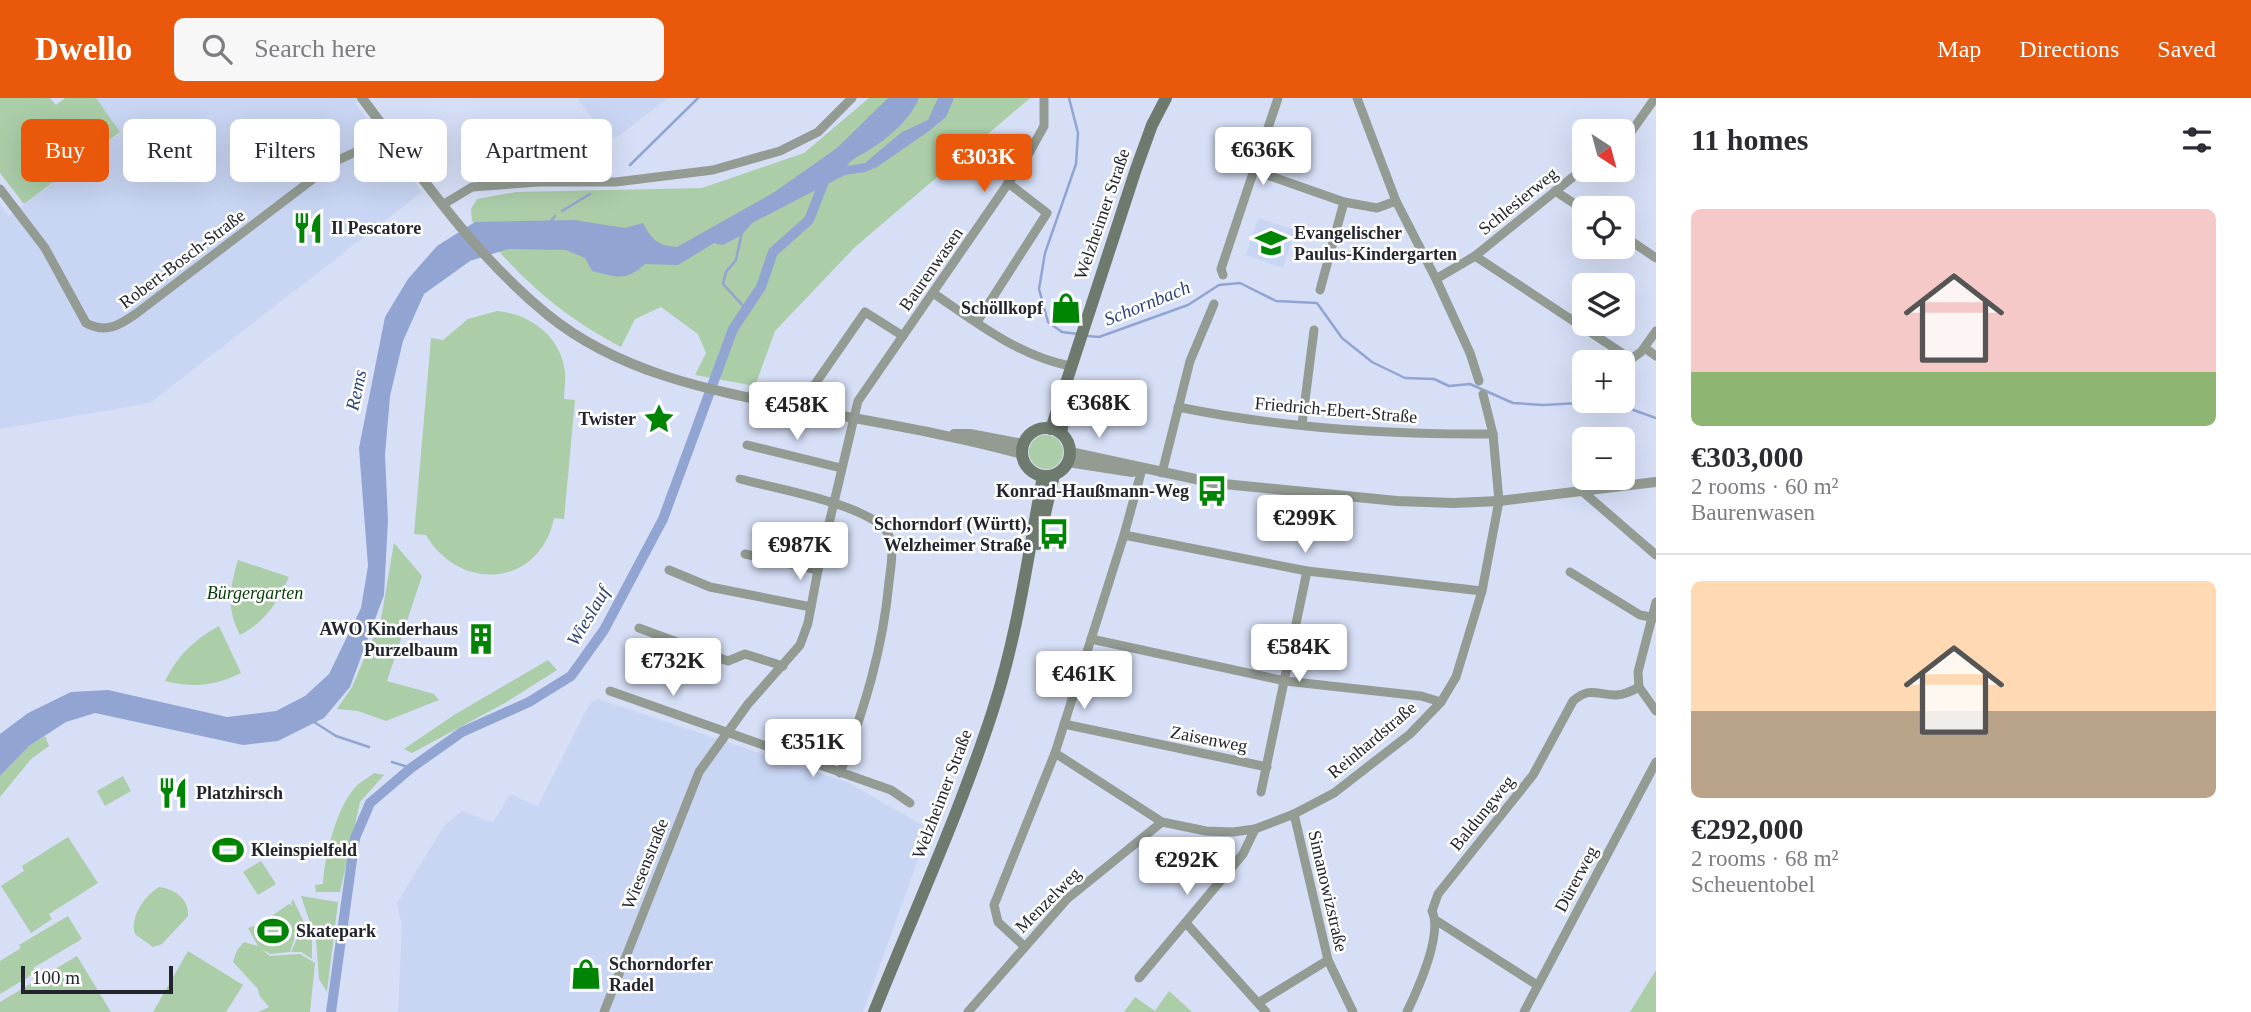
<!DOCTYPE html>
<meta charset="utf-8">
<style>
:root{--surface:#fff;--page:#f7f7f7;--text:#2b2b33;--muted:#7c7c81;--line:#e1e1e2;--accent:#ea580c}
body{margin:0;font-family:Georgia,serif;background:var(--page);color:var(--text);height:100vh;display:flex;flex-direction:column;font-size:26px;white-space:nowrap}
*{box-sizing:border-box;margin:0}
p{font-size:23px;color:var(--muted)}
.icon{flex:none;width:38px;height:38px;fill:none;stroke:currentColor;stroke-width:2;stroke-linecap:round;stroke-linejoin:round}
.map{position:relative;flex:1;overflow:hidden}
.sheet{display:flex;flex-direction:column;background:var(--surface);width:595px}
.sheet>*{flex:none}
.hud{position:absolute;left:21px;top:21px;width:665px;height:63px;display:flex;gap:14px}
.needle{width:46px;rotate:144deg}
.buttons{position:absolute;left:1572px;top:21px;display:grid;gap:14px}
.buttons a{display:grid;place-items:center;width:63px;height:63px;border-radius:10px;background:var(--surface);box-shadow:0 7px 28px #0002;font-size:35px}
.scale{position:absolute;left:21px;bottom:18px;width:152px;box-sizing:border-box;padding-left:7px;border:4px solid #22252e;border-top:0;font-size:19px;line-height:24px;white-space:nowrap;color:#22252e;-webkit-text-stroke:5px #fff;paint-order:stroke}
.price{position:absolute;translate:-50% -60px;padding:0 16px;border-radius:7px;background:#fff;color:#222;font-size:23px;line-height:46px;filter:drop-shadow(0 2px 4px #0008)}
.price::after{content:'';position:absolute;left:50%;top:42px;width:21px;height:16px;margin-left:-10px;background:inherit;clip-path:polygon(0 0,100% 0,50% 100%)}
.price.active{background:var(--accent);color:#fff}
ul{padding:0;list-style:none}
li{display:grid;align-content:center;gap:14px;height:371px;padding:0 35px}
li+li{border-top:2px solid var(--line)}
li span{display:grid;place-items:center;height:217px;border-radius:10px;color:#555}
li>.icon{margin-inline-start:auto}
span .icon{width:126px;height:126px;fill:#fffc;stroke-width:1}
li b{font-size:30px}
h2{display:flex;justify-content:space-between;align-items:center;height:84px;padding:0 35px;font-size:30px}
.chip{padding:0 24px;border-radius:10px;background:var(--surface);box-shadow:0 7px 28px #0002;font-size:24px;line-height:63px}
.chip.active{background:var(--accent);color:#fff}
header{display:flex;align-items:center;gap:42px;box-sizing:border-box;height:98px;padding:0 35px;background:var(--accent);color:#fff}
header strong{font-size:33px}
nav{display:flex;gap:38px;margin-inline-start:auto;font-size:24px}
.search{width:490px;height:63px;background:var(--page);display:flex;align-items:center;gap:18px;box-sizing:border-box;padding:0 24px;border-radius:10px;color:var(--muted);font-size:26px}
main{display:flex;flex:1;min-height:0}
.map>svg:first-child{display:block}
.built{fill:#c8d5f3}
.green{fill:#abcda8}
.water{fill:#92a4d1}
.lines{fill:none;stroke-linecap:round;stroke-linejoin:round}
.stream{stroke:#92a4d1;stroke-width:2.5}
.canal{stroke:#92a4d1;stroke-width:10}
.minor{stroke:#939b93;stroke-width:9}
.tertiary{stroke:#939b93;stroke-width:10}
.secondary{stroke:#6f7a6e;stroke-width:12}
.labels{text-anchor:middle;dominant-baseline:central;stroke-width:5;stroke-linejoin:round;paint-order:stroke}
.street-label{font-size:18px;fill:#22252e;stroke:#fff}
.poi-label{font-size:18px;font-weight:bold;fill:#22252e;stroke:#fff;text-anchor:start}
.park-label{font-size:18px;font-style:italic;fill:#073e07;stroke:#fff}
.water-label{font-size:19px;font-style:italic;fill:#2f437b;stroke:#fff}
</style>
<header>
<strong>Dwello</strong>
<div class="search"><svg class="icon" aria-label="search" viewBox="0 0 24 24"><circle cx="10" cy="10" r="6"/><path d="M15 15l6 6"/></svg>Search here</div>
<nav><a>Map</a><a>Directions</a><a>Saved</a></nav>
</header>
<main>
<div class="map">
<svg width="1656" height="914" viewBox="0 0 1656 914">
<rect width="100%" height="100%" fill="#d6dff6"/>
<g class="built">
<polygon points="96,0 362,0 355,5 422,94 150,305 0,331 0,107 9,118 120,35"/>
<polygon points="577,0 668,0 619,38 608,41"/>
<polygon points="1258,120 1295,132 1283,170 1246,157"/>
<polygon points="598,601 849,685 929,731 863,914 398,914 402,828 397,805 444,728 462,713 493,725 510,696 538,708 590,605"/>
</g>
<g class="green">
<polygon points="0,0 50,0 56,7 65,0 96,0 120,34 24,106 0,75"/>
<path d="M869,0H1030L855,149L775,233L755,288L695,277L706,255L698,236L661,209L635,221L621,249C554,213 521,180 472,123L471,111L477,101L516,94L702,90L804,55Z"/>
<path d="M497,213C530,216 561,238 565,274C566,282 564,292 564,301L575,302L564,421L554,420C540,489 460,495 426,437L414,436L431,240L443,242L468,221Z"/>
<circle cx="1046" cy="354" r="17"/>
<polygon points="394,445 422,478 387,583 434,596 439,602 386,623 358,613 337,611 352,589 381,521"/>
<path d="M238,462L289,479C278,504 265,524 240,537C226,511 230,489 238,462Z"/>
<path d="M219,528L241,575C215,588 194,590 165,583C178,557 194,542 219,528Z"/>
<polygon points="548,562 557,572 505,605 412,655 404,651 454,617"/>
<polygon points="45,638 49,648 31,661 0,699 0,678 29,648"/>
<path d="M374,675L384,677L360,704L340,794H316L315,787L323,786C324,761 336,712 353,692C358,685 368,680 374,675Z"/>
<polygon points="123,678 131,693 105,708 97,693"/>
<polygon points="68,739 98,785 49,816 52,821 31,835 1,788 24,773 22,768"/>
<polygon points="261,763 276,786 258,797 243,774"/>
<path d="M159,789C175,791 189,801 188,818L162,846L153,849L135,836C129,820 145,797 159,789Z"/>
<polygon points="301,798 338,804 327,894 319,881 316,842"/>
<polygon points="293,801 312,841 312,861 301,854 291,854 298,838 297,832 290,854 270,856 261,851 270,858 300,856 315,865 310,914 258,914 269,909 259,897 258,891 233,864 237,852 244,844 258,848 248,830 260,826 289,806 293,808 291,805"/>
<polygon points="68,818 82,841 33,870 35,875 0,896 0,863 21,850 19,847"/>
<polygon points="188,853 243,887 226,914 153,914"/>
<polygon points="77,858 111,914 0,914 0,904"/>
<polygon points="1656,872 1656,914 1630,914"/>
<polygon points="1169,893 1192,914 1124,914 1135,899 1155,913"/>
</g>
<path class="water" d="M888,0H919C910,22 888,40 869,52C860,58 852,60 847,68L865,65L902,34L928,22L938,0H954L946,19L929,33L877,69L865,74L845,77L752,125L742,137L723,147L714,145L678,167L645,166C626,184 616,179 592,173L585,160L566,152L508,151L470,163L424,196L403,243L390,298L385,357L388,422L384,497L350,589L324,620L278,643L243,647L95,615L66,624L29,648L0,678V636L28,615L71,594L108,592L227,619L276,613L305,598L329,576L361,510L368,468L359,350L385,219L408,181L437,148L475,124L574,122L625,130L643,125C651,141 658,148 677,149L773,95L837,50Z"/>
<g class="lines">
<g class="stream">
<polyline points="1069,0 1078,35 1076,66 1045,155 1039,191 1048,224 1062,234 1078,236"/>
<polyline points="630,67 698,0"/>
<polyline points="562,113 590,96"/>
<polyline points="550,124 555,118"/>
<polyline points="742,134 736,162 726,174 723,186 746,211"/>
<polyline points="1088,238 1099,239 1188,207 1219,187 1240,185 1276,203 1317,205 1342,240 1372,264 1405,280 1434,281 1449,288 1470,286 1513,305 1543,307 1598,304 1625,309 1656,320"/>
<polyline points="314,624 336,638 369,649"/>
<polyline points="392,664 411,670"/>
</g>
<polyline class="canal" points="331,914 355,740 370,705 411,670 462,634 529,604 571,578 604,532 663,421 733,231 761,189 773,154 809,122 827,76"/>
<g class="minor">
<polyline points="1357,0 1396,103 1436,181 1470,255 1479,283"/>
<polyline points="1622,40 1631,34 1655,0"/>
<polyline points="1253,72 1344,104 1377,110 1396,103"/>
<path d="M0,91L45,150L86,225C106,236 120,227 137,215L338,62L391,38"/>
<polyline points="1555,93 1584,112"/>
<polyline points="444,106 472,89 539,84 616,84 713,72 780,53 818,34 852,0"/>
<polyline points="1622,137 1656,160"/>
<polyline points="1475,158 1631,261 1641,254 1656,233"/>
<polyline points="1223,177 1221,171 1278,0"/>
<polyline points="1436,181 1475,158 1584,70"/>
<polyline points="1320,192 1344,104"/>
<path d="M933,195C977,225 1017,257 1070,268"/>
<polyline points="977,224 1047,115 1008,85"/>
<polyline points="1645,250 1656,258"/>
<path d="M1178,309C1281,330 1388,337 1493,336"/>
<polyline points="806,311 813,289 865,214 903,238"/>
<polyline points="1302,326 1314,232"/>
<polyline points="747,347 841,370"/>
<polyline points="1162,375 1190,263 1214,206"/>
<path d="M740,381C778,391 853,404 882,428C897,441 891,466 889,484C883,551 864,612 840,675"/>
<polyline points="1582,393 1656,457"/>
<polyline points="1124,437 1307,473 1482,493"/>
<polyline points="745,456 818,472"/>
<polyline points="669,472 710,489 811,509"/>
<polyline points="1570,474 1640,517 1656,520"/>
<polyline points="1656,504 1638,574 1639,589 1656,613"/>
<polyline points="639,530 728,563 745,556 783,568"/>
<polyline points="1091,541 1285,583 1421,598 1441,604"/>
<polyline points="610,593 891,692 910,705"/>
<polyline points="1064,626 1267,669"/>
<polyline points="1055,655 1162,724 1206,733 1233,734 1255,731 1294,716 1334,695 1410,636 1441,604 1456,579 1482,493 1499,403 1493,336 1483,296"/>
<polyline points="1261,694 1307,473"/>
<polyline points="1294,716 1328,862 1353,914"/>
<polyline points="1437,823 1537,887"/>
<polyline points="1186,825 1266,914"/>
<polyline points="1024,848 998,824 994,807 1055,655 1124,437 1142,371"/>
<polyline points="1139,880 1243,756 1255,731"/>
<polyline points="1258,905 1328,862"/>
<polyline points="604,914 699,674 748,606 800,547 808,525 818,472 858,303 1029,55 1044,28 1044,0"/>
<polyline points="968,914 1067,801 1162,724"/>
<path d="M1407,914C1418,891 1443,837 1432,813L1438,796L1533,677L1573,603C1591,588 1596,597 1616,597C1624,597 1632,593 1639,589"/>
<polyline points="1524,914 1656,664"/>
</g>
<g class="tertiary">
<path d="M362,0C419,76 474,157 548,217C617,273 704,291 789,308C867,323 946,335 1022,356"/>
<polyline points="954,336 970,336 1023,346"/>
<polyline points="1070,354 1214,385 1397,403 1454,405 1499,403 1656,384"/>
<polyline points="1068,364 1132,374 1139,372"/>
</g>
<g class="secondary">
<circle cx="1046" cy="354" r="24"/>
<polyline points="1051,331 1136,71 1152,27 1166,0"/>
<polyline points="1061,335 1068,298"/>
<polyline points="1038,446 1054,377"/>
<path d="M874,914C914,814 960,714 993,612C1018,535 1028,457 1043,378"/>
</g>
</g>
<defs>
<symbol id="restaurant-bare" viewBox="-9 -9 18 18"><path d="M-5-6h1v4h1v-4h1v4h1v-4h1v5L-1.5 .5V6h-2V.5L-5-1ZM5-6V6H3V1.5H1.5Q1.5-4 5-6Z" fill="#008403" stroke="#fff" stroke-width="2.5" paint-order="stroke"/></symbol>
<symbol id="school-bare" viewBox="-9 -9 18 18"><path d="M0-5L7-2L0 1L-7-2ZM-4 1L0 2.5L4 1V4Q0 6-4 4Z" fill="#008403" stroke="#fff" stroke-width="2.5" paint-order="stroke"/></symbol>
<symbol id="shop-bare" viewBox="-9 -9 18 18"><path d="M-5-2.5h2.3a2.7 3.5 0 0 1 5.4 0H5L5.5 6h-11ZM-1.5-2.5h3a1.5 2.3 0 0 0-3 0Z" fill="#008403" stroke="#fff" stroke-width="2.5" paint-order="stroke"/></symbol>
<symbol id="sight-bare" viewBox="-9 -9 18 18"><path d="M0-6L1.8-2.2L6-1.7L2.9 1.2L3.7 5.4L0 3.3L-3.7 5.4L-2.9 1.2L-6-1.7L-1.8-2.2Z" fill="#008403" stroke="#fff" stroke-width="2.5" paint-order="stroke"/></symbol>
<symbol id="bus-bare" viewBox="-9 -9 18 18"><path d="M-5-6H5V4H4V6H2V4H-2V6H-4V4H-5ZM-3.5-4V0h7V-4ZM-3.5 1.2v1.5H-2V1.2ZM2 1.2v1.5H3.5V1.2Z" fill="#008403" stroke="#fff" stroke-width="2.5" paint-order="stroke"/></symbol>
<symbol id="building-bare" viewBox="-9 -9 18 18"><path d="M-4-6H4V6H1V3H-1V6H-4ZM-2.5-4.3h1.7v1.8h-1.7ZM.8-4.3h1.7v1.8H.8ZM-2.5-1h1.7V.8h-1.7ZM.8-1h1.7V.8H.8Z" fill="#008403" stroke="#fff" stroke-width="2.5" paint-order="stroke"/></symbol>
<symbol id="stadium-bare" viewBox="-9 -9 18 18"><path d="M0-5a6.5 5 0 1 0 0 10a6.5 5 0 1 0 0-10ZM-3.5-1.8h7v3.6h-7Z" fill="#008403" stroke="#fff" stroke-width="2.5" paint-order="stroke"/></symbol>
</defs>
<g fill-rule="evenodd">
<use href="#restaurant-bare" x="286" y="108" width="44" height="44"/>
<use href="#school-bare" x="1249" y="123" width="44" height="44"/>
<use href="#shop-bare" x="1044" y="188" width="44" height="44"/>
<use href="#sight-bare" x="637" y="299" width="44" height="44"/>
<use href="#bus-bare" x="1190" y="371" width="44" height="44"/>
<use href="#bus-bare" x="1032" y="414" width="44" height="44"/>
<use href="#building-bare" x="459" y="519" width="44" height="44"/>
<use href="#restaurant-bare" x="151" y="673" width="44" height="44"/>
<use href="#stadium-bare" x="206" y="730" width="44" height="44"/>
<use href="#stadium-bare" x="251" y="811" width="44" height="44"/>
<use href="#shop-bare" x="564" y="854" width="44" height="44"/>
</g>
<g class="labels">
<g class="street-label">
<text transform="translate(1518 103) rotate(-39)">Schlesierweg</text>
<text transform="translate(1102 116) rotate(-71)">Welzheimer Straße</text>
<text transform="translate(182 161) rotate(-37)">Robert-Bosch-Straße</text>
<text transform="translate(931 171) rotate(-55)">Baurenwasen</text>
<text transform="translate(1336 312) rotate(5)">Friedrich-Ebert-Straße</text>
<text transform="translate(1209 641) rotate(11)">Zaisenweg</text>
<text transform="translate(1372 642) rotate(-40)">Reinhardstraße</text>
<text transform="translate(942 696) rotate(-69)">Welzheimer Straße</text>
<text transform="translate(1482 715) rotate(-51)">Baldungweg</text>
<text transform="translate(645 766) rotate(-68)">Wiesenstraße</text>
<text transform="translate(1576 781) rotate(-62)">Dürerweg</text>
<text transform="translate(1328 793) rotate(77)">Simanowizstraße</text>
<text transform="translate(1048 802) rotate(-45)">Menzelweg</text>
</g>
<g class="poi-label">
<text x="331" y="130">Il Pescatore</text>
<text x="1294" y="135">Evangelischer<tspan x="1294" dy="21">Paulus-Kindergarten</tspan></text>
<text x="1043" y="210" text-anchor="end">Schöllkopf</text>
<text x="636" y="321" text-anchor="end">Twister</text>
<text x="1189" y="393" text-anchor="end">Konrad-Haußmann-Weg</text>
<text x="1031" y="426" text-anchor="end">Schorndorf (Württ),<tspan x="1031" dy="21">Welzheimer Straße</tspan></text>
<text x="458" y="531" text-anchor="end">AWO Kinderhaus<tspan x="458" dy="21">Purzelbaum</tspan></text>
<text x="196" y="695">Platzhirsch</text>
<text x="251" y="752">Kleinspielfeld</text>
<text x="296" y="833">Skatepark</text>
<text x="609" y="866">Schorndorfer<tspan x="609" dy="21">Radel</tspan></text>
</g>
<g class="park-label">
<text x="255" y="495">Bürgergarten</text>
</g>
<g class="water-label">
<text transform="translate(1147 205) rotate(-22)">Schornbach</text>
<text transform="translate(356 292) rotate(-78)">Rems</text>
<text transform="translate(588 518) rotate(-59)">Wieslauf</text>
</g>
</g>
</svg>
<div class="buttons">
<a><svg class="needle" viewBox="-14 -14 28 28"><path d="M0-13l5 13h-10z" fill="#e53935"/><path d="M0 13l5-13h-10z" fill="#7c7c81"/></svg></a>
<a><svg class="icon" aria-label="locate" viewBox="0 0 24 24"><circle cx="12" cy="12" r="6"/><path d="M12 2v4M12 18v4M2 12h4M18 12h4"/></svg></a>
<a><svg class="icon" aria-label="layers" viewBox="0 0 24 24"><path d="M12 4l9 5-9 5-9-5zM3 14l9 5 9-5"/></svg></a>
<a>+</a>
<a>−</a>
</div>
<div class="scale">100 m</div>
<b class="price" style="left:1263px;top:89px">€636K</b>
<b class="price active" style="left:984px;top:96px">€303K</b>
<b class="price" style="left:1099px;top:342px">€368K</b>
<b class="price" style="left:797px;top:344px">€458K</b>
<b class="price" style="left:1305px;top:457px">€299K</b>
<b class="price" style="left:800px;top:484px">€987K</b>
<b class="price" style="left:1299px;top:586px">€584K</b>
<b class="price" style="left:673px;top:600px">€732K</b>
<b class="price" style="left:1084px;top:613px">€461K</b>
<b class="price" style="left:813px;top:681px">€351K</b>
<b class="price" style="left:1187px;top:799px">€292K</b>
<div class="hud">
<a class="chip active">Buy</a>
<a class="chip">Rent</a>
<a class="chip">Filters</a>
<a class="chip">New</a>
<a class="chip">Apartment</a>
</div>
</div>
<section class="sheet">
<h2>11 homes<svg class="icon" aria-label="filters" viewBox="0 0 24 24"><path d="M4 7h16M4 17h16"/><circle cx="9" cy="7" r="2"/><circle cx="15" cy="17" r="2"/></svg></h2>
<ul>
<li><span style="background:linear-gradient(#f6c9c9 75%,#8fb573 0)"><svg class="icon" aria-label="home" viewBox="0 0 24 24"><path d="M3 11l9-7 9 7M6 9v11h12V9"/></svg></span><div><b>€303,000</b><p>2 rooms · 60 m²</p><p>Baurenwasen</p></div></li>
<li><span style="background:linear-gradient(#ffd9b3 60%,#b9a48a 0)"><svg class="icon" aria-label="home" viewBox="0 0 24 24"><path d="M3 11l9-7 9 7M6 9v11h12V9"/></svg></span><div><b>€292,000</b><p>2 rooms · 68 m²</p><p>Scheuentobel</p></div></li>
</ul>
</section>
</main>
